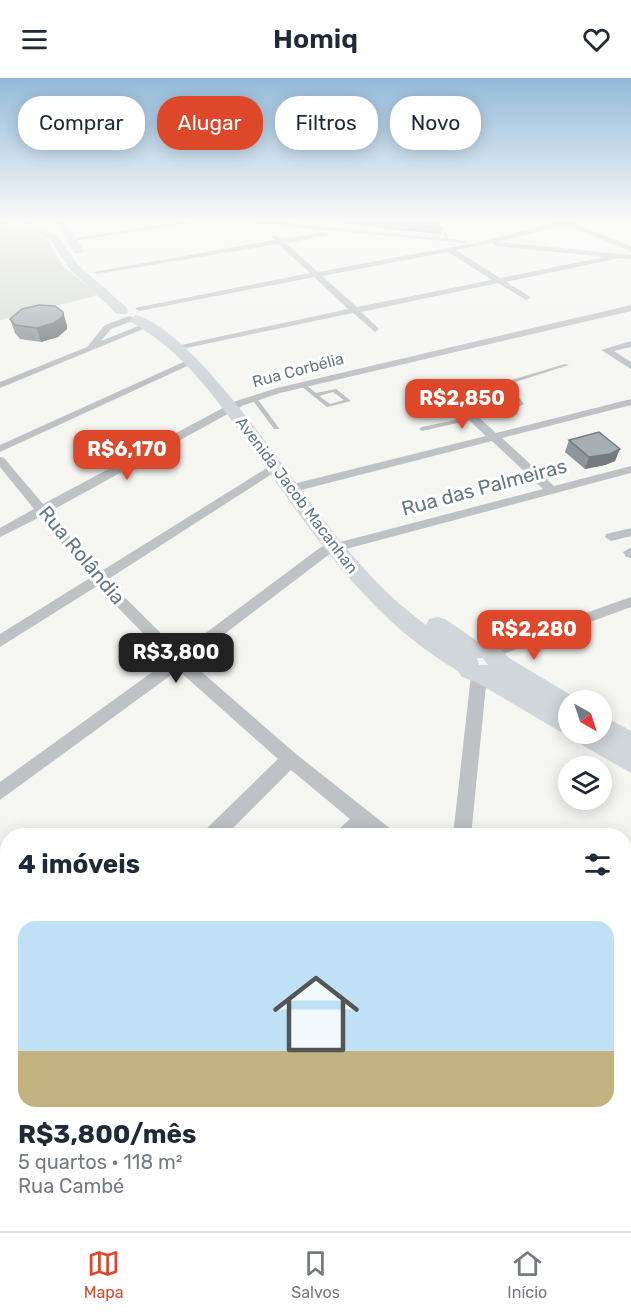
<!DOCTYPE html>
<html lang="pt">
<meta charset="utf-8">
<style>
:root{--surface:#fff;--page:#f2f2f3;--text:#1f2937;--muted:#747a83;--line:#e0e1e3;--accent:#dd472a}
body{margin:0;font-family:Rubik,sans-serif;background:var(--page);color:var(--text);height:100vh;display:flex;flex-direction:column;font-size:22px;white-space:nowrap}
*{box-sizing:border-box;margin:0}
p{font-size:20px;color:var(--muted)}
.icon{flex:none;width:33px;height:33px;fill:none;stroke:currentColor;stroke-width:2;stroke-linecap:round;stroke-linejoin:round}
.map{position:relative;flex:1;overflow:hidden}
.side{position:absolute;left:0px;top:750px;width:632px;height:404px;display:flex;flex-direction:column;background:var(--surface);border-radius:24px 24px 0 0;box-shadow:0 3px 15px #0003}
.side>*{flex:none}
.banner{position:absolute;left:18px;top:18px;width:596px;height:54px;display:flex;gap:12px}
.needle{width:39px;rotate:141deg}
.buttons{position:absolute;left:558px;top:612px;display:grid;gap:12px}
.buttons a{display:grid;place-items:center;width:54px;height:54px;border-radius:50%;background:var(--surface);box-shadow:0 3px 15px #0003;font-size:30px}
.price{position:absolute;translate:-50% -51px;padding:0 14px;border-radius:12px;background:var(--accent);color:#fff;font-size:20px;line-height:39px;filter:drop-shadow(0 2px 3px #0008)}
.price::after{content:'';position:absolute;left:50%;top:36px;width:18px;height:14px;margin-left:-9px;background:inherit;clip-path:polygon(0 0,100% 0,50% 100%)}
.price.on{background:#222;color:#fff}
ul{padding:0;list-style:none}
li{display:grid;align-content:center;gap:12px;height:318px;padding:0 18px}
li+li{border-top:2px solid var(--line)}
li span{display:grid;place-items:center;height:186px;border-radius:18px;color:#555}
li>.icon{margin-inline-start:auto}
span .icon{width:108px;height:108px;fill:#fffc;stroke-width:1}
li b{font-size:26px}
h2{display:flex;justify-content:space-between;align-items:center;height:72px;padding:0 18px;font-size:26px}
.pill{padding:0 21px;border-radius:24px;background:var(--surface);box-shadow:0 3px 15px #0003;font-size:21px;line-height:54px}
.pill.on{background:var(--accent);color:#fff}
header{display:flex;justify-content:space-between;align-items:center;height:78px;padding:0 18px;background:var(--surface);font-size:27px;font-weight:600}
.menu{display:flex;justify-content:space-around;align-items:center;height:84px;border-top:2px solid var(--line);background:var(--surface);font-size:16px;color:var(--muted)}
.menu a{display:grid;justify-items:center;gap:3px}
.menu .on{color:var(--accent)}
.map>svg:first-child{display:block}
.green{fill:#d5dad1}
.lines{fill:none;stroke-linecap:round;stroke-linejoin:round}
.path{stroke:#b8bbbd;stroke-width:4;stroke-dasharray:4.5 4.5;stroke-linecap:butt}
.service{fill:#bec2c5;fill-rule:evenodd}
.minor{fill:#bec2c5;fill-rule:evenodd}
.tertiary{fill:#bec2c5;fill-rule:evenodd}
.secondary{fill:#d1d6da;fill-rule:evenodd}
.wall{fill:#8e969a}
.shaded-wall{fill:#747a7d}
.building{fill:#a5aeb3;stroke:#747a7d;stroke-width:1.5}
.labels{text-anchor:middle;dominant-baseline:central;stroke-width:6;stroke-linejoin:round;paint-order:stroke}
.far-street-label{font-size:16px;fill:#657782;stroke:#fff}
.street-label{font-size:20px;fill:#657782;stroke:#fff}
</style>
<header><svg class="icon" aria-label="menu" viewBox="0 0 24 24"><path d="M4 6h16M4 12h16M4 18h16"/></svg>Homiq<svg class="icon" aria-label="heart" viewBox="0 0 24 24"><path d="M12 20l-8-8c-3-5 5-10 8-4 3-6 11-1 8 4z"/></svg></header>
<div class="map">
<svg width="631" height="1153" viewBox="0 0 631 1153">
<rect width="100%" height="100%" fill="#f5f5f2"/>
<g class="green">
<polygon points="0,144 6,144 48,163 63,188 98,217 0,242"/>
<polygon points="624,970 631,976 631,1153 475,1153 478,1146 624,1146"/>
</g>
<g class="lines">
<g class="path">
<polyline points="624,1018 631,1041"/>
<polyline points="624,1094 631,1073"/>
<polyline points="570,1146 577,1153"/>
<polyline points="605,1153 607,1146"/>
</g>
<g class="service">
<path d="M425,142C436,143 446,152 449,162H447L443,154Z"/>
<polygon points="565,286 569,287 512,305 510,308 524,326 511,333 422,353 419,351 422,349 507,331 518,325 506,308 508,303"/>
<path d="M301,306H305L316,315L336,311L351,323L327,329L301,308ZM333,314L344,322L330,326L319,318Z"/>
<polygon points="252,319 256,319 279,350 278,351 274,351 251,320"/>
</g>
<g class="minor">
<polygon points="196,142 212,142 71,163 67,161"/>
<polygon points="235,142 258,142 469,163 465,165 238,144"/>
<path d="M564,142H580L573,145L631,168V173L565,147L497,164L631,177V181L620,180L506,204L529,218L530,220L526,222L498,205L361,234L379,251L375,254L353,235L186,270L181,267L348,231L314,199L139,233L135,230L310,195L278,166L97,196L93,194L275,162L271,159L275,157L282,161L326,154L328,157L286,165L318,194L484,163ZM492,165L495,168L605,179L500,200L456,172ZM448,174L492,202L357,229L322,198Z"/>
<polygon points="631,227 631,233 280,315 244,327 49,434 100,494 270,388 278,388 278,392 107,502 180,574 321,469 543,411 492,363 301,412 295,408 297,405 486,358 445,320 445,316 453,316 496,355 631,321 631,327 502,360 554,408 631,388 631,395 331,475 189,583 296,676 392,752 394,758 370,758 364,752 359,758 336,758 338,752 350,741 291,692 225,758 203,758 205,752 278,681 178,592 0,722 0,704 169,582 97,508 0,569 0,556 90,500 40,439 0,459 0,450 34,431 0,389 0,379 4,380 43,426 236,323 277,310"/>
<polygon points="129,238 132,239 132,243 111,251 101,263 146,245 153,247 0,310 0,304 87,269 105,247"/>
<polygon points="631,263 631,269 614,273 631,284 631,291 601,272"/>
<polygon points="188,282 196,284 0,374 0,367"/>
<polygon points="631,450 631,458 611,463 605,459 606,456"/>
<polygon points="630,470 631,470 631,480 626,479 623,474"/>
<polygon points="631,519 631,529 492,580 487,578 485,574 487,570"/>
<polygon points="479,591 484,593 487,597 471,758 453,758 471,597 474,593"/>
<polygon points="624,932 631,935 631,960 624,957"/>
<polygon points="8,1065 8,1097 0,1100 0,1068"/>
<polygon points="429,1146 455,1146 452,1153 426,1153"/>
</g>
<polygon class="tertiary" points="0,142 10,142 0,145"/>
<g class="secondary">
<polygon points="19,142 29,142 34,149 58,158 77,186 127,230 128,233 127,236 117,236 69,190 50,162 26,153"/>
<polygon points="55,142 65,142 84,173 82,175 74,175"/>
<path d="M136,237C194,252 290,400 330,450C359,487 389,520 426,547L429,541L437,539L445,541L477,563L498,568L509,580L576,620L578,622H568V656H570L559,653L478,605L462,599L458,593C367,540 310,451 250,368C216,320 183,273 131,244L130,241ZM477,580H483L488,587H479Z"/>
<polygon points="602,637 631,653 631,695 575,663 572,656 602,656"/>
</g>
</g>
<g class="wall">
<polygon points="338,142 431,142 442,150 441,156 385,151 385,150 343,145"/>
<polygon points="63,234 67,248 67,251 58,259 41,264 20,261 15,255 10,241"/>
<polygon points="569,362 615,383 605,387 585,391 565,374"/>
</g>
<g class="shaded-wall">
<polygon points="63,234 67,248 67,251 58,259 41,264 37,250"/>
<polygon points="620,371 615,383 605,387 585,391 589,379"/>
</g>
<g class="building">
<polygon points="372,142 431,142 442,150 385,145 388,144"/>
<polygon points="39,227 55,228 63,234 63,238 54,245 37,250 15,247 10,241 22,231"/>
<polygon points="599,354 620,371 610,376 589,379 569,362"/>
</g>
<linearGradient id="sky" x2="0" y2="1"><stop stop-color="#93bada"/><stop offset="0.47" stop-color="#fafaf9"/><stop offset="1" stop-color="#fafaf9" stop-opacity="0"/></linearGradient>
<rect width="631" height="303" fill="url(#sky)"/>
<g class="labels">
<g class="far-street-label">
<text transform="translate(298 292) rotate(-15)">Rua Corbélia</text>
<text transform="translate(297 417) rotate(53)">Avenida Jacob Macanhan</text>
</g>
<g class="street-label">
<text transform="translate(484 409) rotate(-15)">Rua das Palmeiras</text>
<text transform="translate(82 477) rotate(50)">Rua Rolândia</text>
</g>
</g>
</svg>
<div class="buttons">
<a><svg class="needle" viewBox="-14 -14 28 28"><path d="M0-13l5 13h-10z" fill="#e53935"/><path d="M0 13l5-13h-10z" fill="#747a83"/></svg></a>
<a><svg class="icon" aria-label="layers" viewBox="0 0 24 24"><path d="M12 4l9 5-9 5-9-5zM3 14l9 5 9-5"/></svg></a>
</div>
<b class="price" style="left:462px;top:352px">R$2,850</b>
<b class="price" style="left:127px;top:403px">R$6,170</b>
<b class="price" style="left:534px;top:583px">R$2,280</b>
<b class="price on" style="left:176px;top:606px">R$3,800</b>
<div class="banner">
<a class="pill">Comprar</a>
<a class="pill on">Alugar</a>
<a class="pill">Filtros</a>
<a class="pill">Novo</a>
</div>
<section class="side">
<h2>4 imóveis<svg class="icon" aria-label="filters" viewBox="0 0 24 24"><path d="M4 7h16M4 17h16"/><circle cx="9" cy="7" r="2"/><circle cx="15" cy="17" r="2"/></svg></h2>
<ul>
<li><span style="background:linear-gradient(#bfe0f5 70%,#c2b280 0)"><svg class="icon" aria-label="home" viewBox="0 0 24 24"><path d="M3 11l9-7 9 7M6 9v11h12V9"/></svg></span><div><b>R$3,800/mês</b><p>5 quartos · 118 m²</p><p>Rua Cambé</p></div></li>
</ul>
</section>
</div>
<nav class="menu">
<a class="on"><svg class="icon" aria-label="map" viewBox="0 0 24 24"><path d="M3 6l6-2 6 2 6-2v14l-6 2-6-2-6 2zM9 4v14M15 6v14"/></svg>Mapa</a>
<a><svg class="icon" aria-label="saved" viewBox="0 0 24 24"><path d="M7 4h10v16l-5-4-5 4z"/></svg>Salvos</a>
<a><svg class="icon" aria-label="home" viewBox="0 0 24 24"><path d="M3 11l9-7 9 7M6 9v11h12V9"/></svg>Início</a>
</nav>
